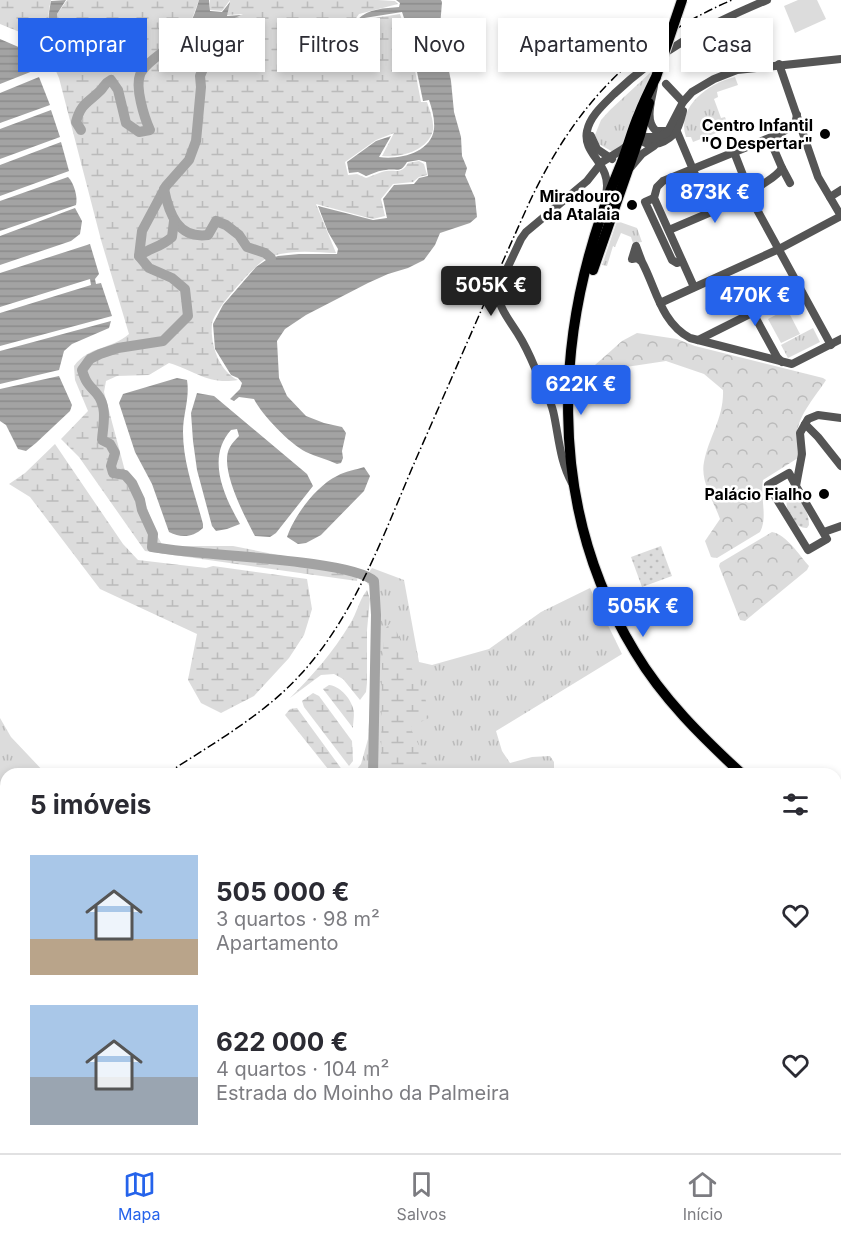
<!DOCTYPE html>
<html lang="pt">
<meta charset="utf-8">
<style>
:root{--surface:#fff;--page:#f2f2f3;--text:#2b2b33;--muted:#7c7c81;--line:#e1e1e2;--accent:#2563eb}
body{margin:0;font-family:Inter,sans-serif;background:var(--page);color:var(--text);height:100vh;display:flex;flex-direction:column;font-size:22px;white-space:nowrap}
*{box-sizing:border-box;margin:0}
p{font-size:20px;color:var(--muted)}
.icon{flex:none;width:33px;height:33px;fill:none;stroke:currentColor;stroke-width:2;stroke-linecap:round;stroke-linejoin:round}
.map{position:relative;flex:1;overflow:hidden}
.side{position:absolute;left:0px;top:768px;width:842px;height:386px;display:flex;flex-direction:column;background:var(--surface);border-radius:18px 18px 0 0;box-shadow:0 3px 9px #0003}
.side>*{flex:none}
.guide{position:absolute;left:18px;top:18px;width:806px;height:54px;display:flex;gap:12px}
.price{position:absolute;translate:-50% -51px;padding:0 14px;border-radius:6px;background:var(--accent);color:#fff;font-size:20px;line-height:39px;filter:drop-shadow(0 2px 3px #0008)}
.price::after{content:'';position:absolute;left:50%;top:36px;width:18px;height:14px;margin-left:-9px;background:inherit;clip-path:polygon(0 0,100% 0,50% 100%)}
.price.current{background:#222;color:#fff}
ul{padding:0;list-style:none}
li{display:flex;align-items:center;gap:18px;height:150px;padding:0 30px}
li span{display:grid;place-items:center;flex:none;width:168px;height:120px;border-radius:0px;color:#555}
li>.icon{margin-inline-start:auto}
span .icon{width:72px;height:72px;fill:#fffc;stroke-width:1}
li b{font-size:26px}
h2{display:flex;justify-content:space-between;align-items:center;height:72px;padding:0 30px;font-size:26px}
.pill{padding:0 21px;border-radius:0px;background:var(--surface);box-shadow:0 3px 9px #0003;font-size:21px;line-height:54px}
.pill.current{background:var(--accent);color:#fff}
.tabs{display:flex;justify-content:space-around;align-items:center;height:84px;border-top:2px solid var(--line);background:var(--surface);font-size:16px;color:var(--muted)}
.tabs a{display:grid;justify-items:center;gap:3px}
.tabs .current{color:var(--accent)}
.map>svg:first-child{display:block}
.grass{fill:url(#grass-tufts)}
.forest{fill:url(#forest-crowns)}
.wetland{fill:url(#wetland-marsh)}
.park{fill:url(#park-dots)}
.pitch{fill:#dcdcdc}
.water{fill:url(#water-rules)}
.lines{fill:none;stroke-linecap:round;stroke-linejoin:round}
.river{stroke:#a3a3a3;stroke-width:10}
.major-casing{stroke:#dbdbdb;stroke-width:12}
.minor{stroke:#555;stroke-width:8}
.major{stroke:#000;stroke-width:10}
.rail{stroke:#000;stroke-width:1.5;stroke-dasharray:9 3 1.5 3;stroke-linecap:butt}
.major-bridge-casing{stroke:#dbdbdb;stroke-width:12;stroke-linecap:butt}
.major-bridge{stroke:#000;stroke-width:10}
.poi-dot{fill:#000;stroke:#fff;stroke-width:2}
.labels{text-anchor:middle;dominant-baseline:central;stroke-width:5;stroke-linejoin:round;paint-order:stroke}
.poi-label{font-size:16px;font-weight:bold;fill:#000;stroke:#fff;text-anchor:end}
</style>
<div class="map">
<svg width="841" height="1153" viewBox="0 0 841 1153">
<defs>
<pattern id="grass-tufts" width="24" height="20" patternUnits="userSpaceOnUse" patternTransform="scale(1.5)"><rect width="24" height="20" fill="#dcdcdc"/><path d="M3 7l-1-3M5 7V3M7 7l1-3M15 17l-1-3M17 17v-4M19 17l1-3" fill="none" stroke="#bbb"/></pattern>
<pattern id="forest-crowns" width="20" height="18" patternUnits="userSpaceOnUse" patternTransform="scale(1.5)"><rect width="20" height="18" fill="#dcdcdc"/><path d="M2 6a3 3 0 1 1 6 0M12 15a3 3 0 1 1 6 0" fill="none" stroke="#bbb"/></pattern>
<pattern id="wetland-marsh" width="20" height="14" patternUnits="userSpaceOnUse" patternTransform="scale(1.5)"><rect width="20" height="14" fill="#dcdcdc"/><path d="M1 5h8M5 5V1M11 12h8M15 12V8" fill="none" stroke="#bbb"/></pattern>
<pattern id="park-dots" width="8" height="8" patternUnits="userSpaceOnUse" patternTransform="scale(1.5)"><rect width="8" height="8" fill="#dcdcdc"/><path d="M2 2h.1M6 6h.1" fill="none" stroke="#bbb" stroke-width="1.8" stroke-linecap="round"/></pattern>
<pattern id="water-rules" width="6" height="5" patternUnits="userSpaceOnUse" patternTransform="scale(1.5)"><rect width="6" height="5" fill="#a3a3a3"/><path d="M0 2.5h6" fill="none" stroke="#8b8b8b"/></pattern>
</defs>
<rect width="100%" height="100%" fill="#fff"/>
<g class="grass">
<polygon points="651,72 623,144 613,152 599,144 595,135 601,120 610,110"/>
<path d="M735,77L738,85L717,92L718,97L714,99L721,118L725,117L729,128L693,142L691,137H686C676,106 709,83 735,77Z"/>
<polygon points="617,221 637,228 642,242 633,243 631,237 621,233 615,247 613,246 607,266 602,265"/>
<polygon points="813,328 820,342 788,358 781,345"/>
<polygon points="372,568 404,580 419,662 432,665 489,649 541,612 590,588 622,654 496,731 502,751 510,763 532,757 550,756 554,762 554,771 557,774 353,774 361,764 368,739 376,594 364,579"/>
<polygon points="0,718 11,737 46,774 6,774 6,862 0,865"/>
<polygon points="841,965 841,1153 824,1153 819,1148 836,1148 836,975"/>
<polygon points="6,1124 6,1148 130,1148 134,1153 0,1153 0,1129"/>
</g>
<g class="forest">
<path d="M637,333L677,339L695,346L823,378L826,380C816,396 799,414 797,433C797,441 800,449 798,458L763,480C760,497 768,518 760,532L717,558L711,557L705,541L720,519C714,502 700,481 704,462C709,436 724,418 723,390L704,374L666,361L586,373L622,341Z"/>
<path d="M772,532C787,535 799,555 809,566L807,570L745,621L740,620L719,566L720,563Z"/>
</g>
<g class="wetland">
<path d="M0,0H51C47,16 45,37 59,49L72,47L91,52V42L62,41C58,32 60,24 57,14L67,0H199C192,18 193,23 177,34L184,39L202,36L204,47L201,61L207,67L214,56L223,49L242,61L245,54L258,53L256,37L245,40L239,39L238,21H228L243,14L227,15L230,0L222,11L210,10V0H378L395,1L398,4L359,14L354,21L400,14L410,44L421,102H427C430,111 434,121 433,130C428,151 400,158 382,156L394,133L376,140L345,162L348,175L357,174L366,178C372,176 380,172 386,171C397,170 402,174 408,163L419,161L424,164L427,175L419,177L413,182L393,184L381,199L385,216L373,219L316,204L336,253C314,252 288,249 267,258C255,264 213,311 212,324C210,344 219,371 238,380C208,385 196,371 169,363L149,375L117,376L106,381L104,392L125,471L143,496L155,532L163,546H233L358,571L357,581L145,551L79,457L61,439L88,411L75,380L74,366C90,345 111,350 129,334L101,240L59,78L48,53L37,39L0,24Z"/>
<polygon points="55,444 123,544 138,560 206,568 213,566 307,579 312,609 304,635 289,658 254,696 221,713 201,703 188,680 197,634 100,589 30,497 9,484 25,473"/>
<path d="M367,590L370,599L367,630V683L366,692L360,700L343,679L334,674L321,675L290,698C313,675 333,652 350,624C357,613 359,600 367,590Z"/>
<polygon points="391,622 396,630 412,669 424,691 429,718 410,727 425,758 428,771 422,774 381,774 382,661 385,629"/>
<path d="M329,685C339,686 350,697 353,708C355,714 353,722 353,728L323,689Z"/>
<polygon points="313,693 319,696 352,741 353,761 349,766 304,707 302,701"/>
<polygon points="297,708 343,771 338,774 332,774 285,715 290,709"/>
</g>
<g class="park">
<path d="M792,497C803,501 809,513 809,525L807,528C794,529 784,510 787,498Z"/>
<polygon points="661,546 672,576 642,587 631,557"/>
</g>
<g class="pitch">
<polygon points="798,0 817,0 826,19 795,33 784,6"/>
<polygon points="787,309 800,334 781,343 768,319"/>
</g>
<g class="water">
<path d="M66,0L57,14C59,24 58,33 62,41L91,43V52L72,47L59,48C45,36 48,17 51,1Z"/>
<path d="M199,0H209L210,11L222,12L230,2L227,16L241,15L227,22L237,21L239,39L246,40L255,37L258,52L245,53L242,60L223,48L214,55L207,66L202,61L205,47L203,35L184,38L177,34C192,25 194,16 199,0Z"/>
<path d="M396,0H441L442,2L440,27L451,81L454,112L461,137L462,156L467,168L465,175L475,198L477,217L470,223L440,233L435,245L424,260L408,268L388,274L368,283L306,315L285,329L277,341L279,378L287,396L306,416L324,423L342,427L346,433L342,451L343,458L341,463L337,464C327,459 316,457 306,452C290,444 262,415 254,399L239,397L234,401L230,399L240,389L242,383L238,378L231,375L215,349L213,324L223,305L256,267L266,260L278,256L299,254H337L338,249L328,232L318,206L373,220L387,218L383,199L394,185L414,184L419,178L428,176L426,162L419,160L407,162C400,174 397,168 386,170C380,170 372,174 366,176L358,172L349,173L347,162L376,141L391,136L379,157C399,160 431,153 434,129C435,119 432,109 429,100L423,101L409,33L402,12L358,19C368,9 385,8 399,7L400,3Z"/>
<polygon points="0,39 30,52 38,69 0,84"/>
<polygon points="39,77 50,105 0,123 0,93"/>
<polygon points="51,110 60,137 0,159 0,129"/>
<polygon points="61,142 69,171 0,196 0,165"/>
<path d="M68,177C74,183 78,197 76,205L0,231V201Z"/>
<polygon points="75,208 82,221 80,234 71,241 0,265 0,236"/>
<polygon points="90,244 99,274 95,279 96,284 101,283 112,316 0,346 0,313 91,285 90,279 0,307 0,273"/>
<polygon points="111,321 109,328 72,344 64,351 59,370 0,384 0,351"/>
<polygon points="59,376 72,405 70,411 36,443 26,451 18,449 6,425 0,421 0,389"/>
<path d="M177,378L187,380C190,398 183,414 183,432C183,463 195,494 203,524V528C192,538 181,538 169,532L152,484L135,452L119,403L123,394Z"/>
<path d="M197,393L214,396L307,474L313,486L276,533L270,537L255,536C245,517 218,467 230,447C232,443 236,439 239,436L237,429L231,430C206,458 224,496 240,524L227,529L216,531L212,526L197,470L193,441L191,413Z"/>
<path d="M364,467L370,476L364,491L321,535L306,543L298,544L287,537C294,516 316,486 337,476C345,471 356,470 364,467Z"/>
</g>
<g class="lines">
<g class="river">
<path d="M207,51L205,64L200,76L201,87L196,141L189,160L166,186L142,231L139,256L149,268L172,278L185,289L188,316L163,341L118,348L100,354L90,359L82,370C86,383 88,384 97,394C108,407 103,425 102,440L110,444L115,453L111,466L113,473L125,475L132,483L140,500L142,510L153,534L152,547C165,549 179,551 193,552C226,556 355,562 374,581L376,615L373,774"/>
<path d="M81,130L76,122C81,103 88,103 101,90C105,85 105,83 111,80L118,90L126,123L139,132L150,130C144,117 135,87 140,75C144,62 183,38 196,31"/>
<path d="M164,189C169,214 178,239 208,235L216,221L226,225L239,235L247,247L265,253L271,258"/>
<path d="M139,256C151,247 160,248 172,237L174,221"/>
<polyline points="0,1147 6,1143"/>
<polyline points="105,1148 110,1153"/>
<polyline points="833,1148 838,1153"/>
</g>
<defs>
<g id="major">
<path d="M656,77C650,89 644,101 639,114C631,132 627,151 619,169C553,326 544,503 635,652C663,699 702,737 742,774"/>
<polyline points="593,270 640,135 649,103"/>
<polyline points="836,859 841,865"/>
</g>
</defs>
<use href="#major" class="major-casing"/>
<g class="minor">
<polyline points="779,64 818,177 841,216"/>
<polyline points="666,84 683,102"/>
<path d="M654,86C652,99 644,121 656,131H667"/>
<polyline points="675,127 711,212"/>
<path d="M638,133C643,151 663,145 674,134C679,128 681,119 683,111"/>
<polyline points="591,136 597,149 612,159"/>
<polyline points="734,152 755,206 831,345"/>
<polyline points="631,167 642,154 654,146"/>
<polyline points="782,168 790,183"/>
<path d="M606,194C613,164 582,155 587,131C590,116 604,104 614,94C662,49 707,25 767,0"/>
<polyline points="830,197 841,190"/>
<polyline points="654,198 645,202 672,260 677,263 682,261"/>
<path d="M669,230L751,195C759,183 775,180 782,168L773,147L778,135"/>
<path d="M642,262L636,246L632,259L637,258L642,262C656,288 661,323 690,338L792,364L841,339"/>
<polyline points="694,287 654,198 657,187 663,181 779,134 795,124 797,115"/>
<polyline points="660,303 779,249 841,216"/>
<polyline points="753,313 777,357 782,362"/>
<polyline points="698,340 800,289"/>
<polyline points="805,424 818,437 841,466"/>
<path d="M572,483C560,461 559,439 554,415C551,399 542,383 535,368C530,356 525,345 518,334C509,319 497,307 498,288L521,239L526,232L587,181L602,162L623,149L632,141L643,137H658L667,133L683,102L692,92L714,79L737,70L841,59"/>
<polyline points="796,486 789,473 768,485 808,550 827,539 796,486 802,454 800,433 808,419 818,415 841,418"/>
<polyline points="824,532 841,526"/>
<polyline points="416,1148 422,1153"/>
</g>
<use href="#major" class="major"/>
<g class="rail">
<path d="M166,774C212,744 264,715 301,674C356,614 384,533 416,459C454,373 491,287 530,201C575,106 634,42 732,0"/>
<polyline points="0,885 6,881"/>
</g>
<defs>
<polyline id="major-bridge" points="656,77 682,0"/>
</defs>
<use href="#major-bridge" class="major-bridge-casing"/>
<use href="#major-bridge" class="major-bridge"/>
</g>
<g class="poi-dot">
<circle cx="825" cy="134" r="6"/>
<circle cx="632" cy="205" r="6"/>
<circle cx="824" cy="494" r="6"/>
</g>
<g class="labels">
<g class="poi-label">
<text x="813" y="125">Centro Infantil<tspan x="813" dy="18">"O Despertar"</tspan></text>
<text x="620" y="196">Miradouro<tspan x="620" dy="18">da Atalaia</tspan></text>
<text x="812" y="494">Palácio Fialho</text>
</g>
</g>
</svg>
<b class="price" style="left:715px;top:224px">873K €</b>
<b class="price current" style="left:491px;top:317px">505K €</b>
<b class="price" style="left:755px;top:327px">470K €</b>
<b class="price" style="left:581px;top:416px">622K €</b>
<b class="price" style="left:643px;top:638px">505K €</b>
<div class="guide">
<a class="pill current">Comprar</a>
<a class="pill">Alugar</a>
<a class="pill">Filtros</a>
<a class="pill">Novo</a>
<a class="pill">Apartamento</a>
<a class="pill">Casa</a>
</div>
<section class="side">
<h2>5 imóveis<svg class="icon" aria-label="filters" viewBox="0 0 24 24"><path d="M4 7h16M4 17h16"/><circle cx="9" cy="7" r="2"/><circle cx="15" cy="17" r="2"/></svg></h2>
<ul>
<li><span style="background:linear-gradient(#a9c7e8 70%,#b9a48a 0)"><svg class="icon" aria-label="home" viewBox="0 0 24 24"><path d="M3 11l9-7 9 7M6 9v11h12V9"/></svg></span><div><b>505 000 €</b><p>3 quartos · 98 m²</p><p>Apartamento</p></div><svg class="icon" aria-label="heart" viewBox="0 0 24 24"><path d="M12 20l-8-8c-3-5 5-10 8-4 3-6 11-1 8 4z"/></svg></li>
<li><span style="background:linear-gradient(#a9c7e8 60%,#9aa5b1 0)"><svg class="icon" aria-label="home" viewBox="0 0 24 24"><path d="M3 11l9-7 9 7M6 9v11h12V9"/></svg></span><div><b>622 000 €</b><p>4 quartos · 104 m²</p><p>Estrada do Moinho da Palmeira</p></div><svg class="icon" aria-label="heart" viewBox="0 0 24 24"><path d="M12 20l-8-8c-3-5 5-10 8-4 3-6 11-1 8 4z"/></svg></li>
</ul>
</section>
</div>
<nav class="tabs">
<a class="current"><svg class="icon" aria-label="map" viewBox="0 0 24 24"><path d="M3 6l6-2 6 2 6-2v14l-6 2-6-2-6 2zM9 4v14M15 6v14"/></svg>Mapa</a>
<a><svg class="icon" aria-label="saved" viewBox="0 0 24 24"><path d="M7 4h10v16l-5-4-5 4z"/></svg>Salvos</a>
<a><svg class="icon" aria-label="home" viewBox="0 0 24 24"><path d="M3 11l9-7 9 7M6 9v11h12V9"/></svg>Início</a>
</nav>
